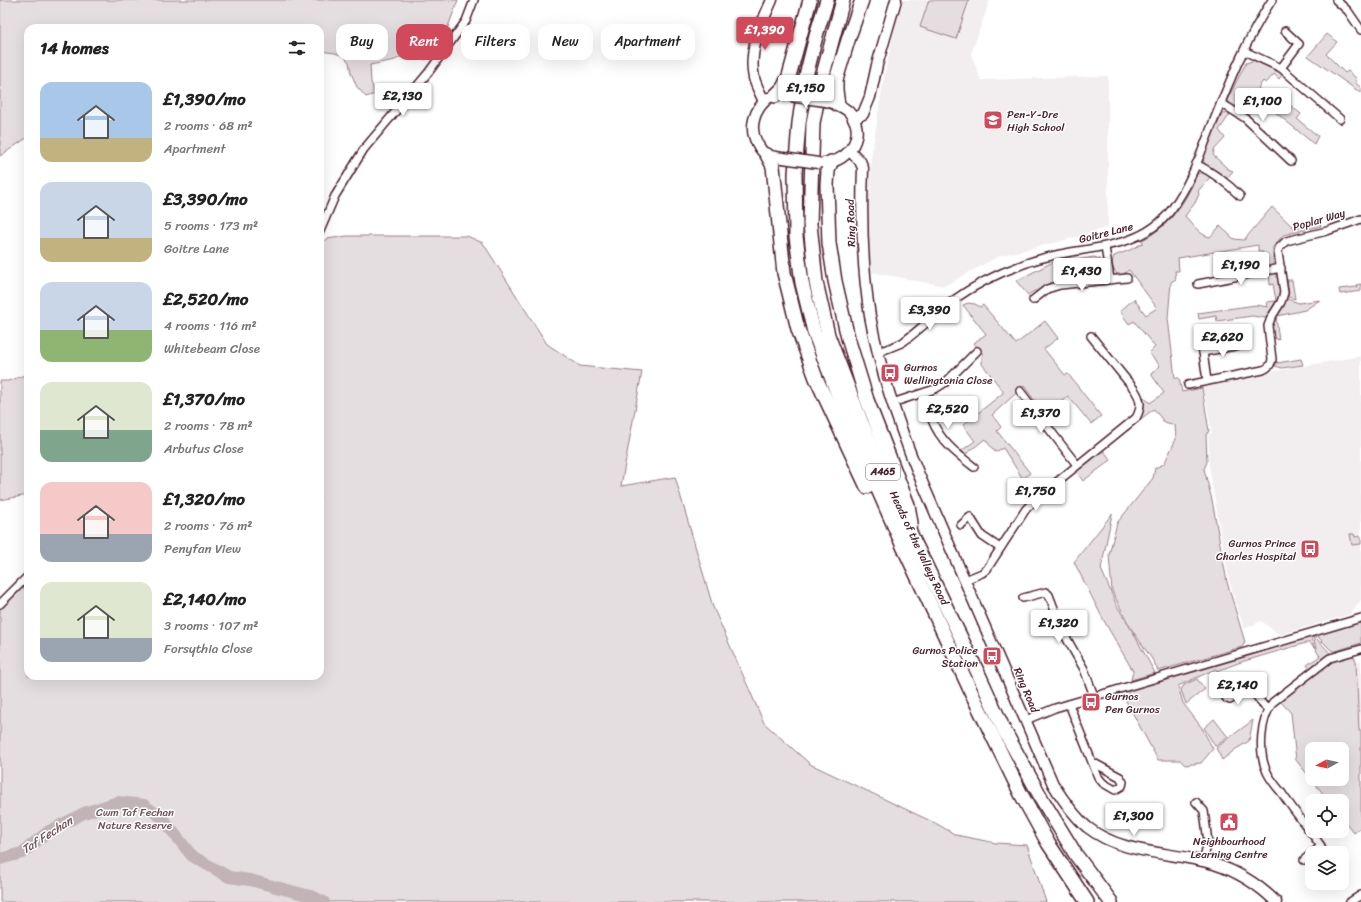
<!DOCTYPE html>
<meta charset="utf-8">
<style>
:root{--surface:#fff;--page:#f2f2f2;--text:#222;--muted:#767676;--accent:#d1495b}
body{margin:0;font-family:Sriracha,sans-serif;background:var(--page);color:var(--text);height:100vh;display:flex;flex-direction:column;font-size:15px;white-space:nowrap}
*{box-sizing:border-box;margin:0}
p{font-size:13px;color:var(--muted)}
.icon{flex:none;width:22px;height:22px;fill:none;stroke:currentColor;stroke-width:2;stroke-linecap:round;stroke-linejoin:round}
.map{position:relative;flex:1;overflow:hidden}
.drawer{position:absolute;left:24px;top:24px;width:300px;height:656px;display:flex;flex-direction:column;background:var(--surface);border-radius:12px;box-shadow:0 4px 16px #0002}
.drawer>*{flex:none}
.banner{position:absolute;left:336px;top:24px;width:380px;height:36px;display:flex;gap:8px}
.needle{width:26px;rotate:262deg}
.controls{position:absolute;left:1305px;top:742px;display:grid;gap:8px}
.controls a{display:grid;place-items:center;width:44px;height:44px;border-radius:8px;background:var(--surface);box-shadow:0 4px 16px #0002;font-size:20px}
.price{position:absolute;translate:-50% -34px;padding:0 9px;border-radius:4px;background:#fff;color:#222;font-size:13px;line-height:26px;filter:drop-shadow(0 1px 2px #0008)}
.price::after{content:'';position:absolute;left:50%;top:24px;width:12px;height:9px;margin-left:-6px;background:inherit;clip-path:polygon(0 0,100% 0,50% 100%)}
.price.on{background:var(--accent);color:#fff}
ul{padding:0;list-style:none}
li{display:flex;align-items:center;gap:12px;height:100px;padding:0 16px}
li span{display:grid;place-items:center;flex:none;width:112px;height:80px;border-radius:12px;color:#555}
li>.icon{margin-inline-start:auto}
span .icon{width:48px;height:48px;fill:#fffc;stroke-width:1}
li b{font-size:17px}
h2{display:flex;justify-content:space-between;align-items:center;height:48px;padding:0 16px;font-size:17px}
.chip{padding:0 14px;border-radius:12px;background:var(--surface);box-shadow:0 4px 16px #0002;font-size:14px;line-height:36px}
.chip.on{background:var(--accent);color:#fff}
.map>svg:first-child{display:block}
.built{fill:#f2eeef}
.green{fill:#e5dee0;stroke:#987e86;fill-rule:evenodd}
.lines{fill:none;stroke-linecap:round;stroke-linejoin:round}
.river{stroke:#c1b3b6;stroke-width:12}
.street-casing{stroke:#4a1f2b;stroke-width:10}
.secondary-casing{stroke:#4a1f2b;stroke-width:13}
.highway-casing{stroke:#4a1f2b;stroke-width:16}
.street{stroke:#fff;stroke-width:7}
.secondary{stroke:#fff;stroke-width:10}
.highway{stroke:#fff;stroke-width:13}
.secondary-bridge-casing{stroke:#4a1f2b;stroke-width:13;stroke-linecap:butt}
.secondary-bridge{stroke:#fff;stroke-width:10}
.labels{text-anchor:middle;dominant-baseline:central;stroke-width:3;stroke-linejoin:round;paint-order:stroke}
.shield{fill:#fff;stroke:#80626b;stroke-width:1}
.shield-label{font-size:10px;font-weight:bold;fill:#4a1f2b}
.poi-label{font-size:11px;fill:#4a1f2b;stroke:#fff;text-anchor:start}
.street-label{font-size:11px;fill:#4a1f2b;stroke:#fff}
.park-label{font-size:11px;fill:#714f58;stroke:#fff}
.water-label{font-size:12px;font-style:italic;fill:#74535c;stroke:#fff}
</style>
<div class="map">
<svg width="1361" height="902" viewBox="0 0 1361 902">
<rect width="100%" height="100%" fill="#fff"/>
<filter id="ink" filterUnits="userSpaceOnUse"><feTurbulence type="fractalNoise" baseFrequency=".025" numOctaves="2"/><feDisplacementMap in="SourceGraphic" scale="8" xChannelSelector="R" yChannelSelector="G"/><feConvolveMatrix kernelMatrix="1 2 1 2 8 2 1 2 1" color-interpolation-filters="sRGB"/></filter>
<g filter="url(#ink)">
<g class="built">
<polygon points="904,0 990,0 971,54 981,80 1108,76 1108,227 1070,239 999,256 944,286 871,272 868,222 871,159 884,76 897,19"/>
<polygon points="1361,356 1361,600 1351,614 1280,635 1261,621 1244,629 1229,580 1217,512 1209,466 1208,434 1212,433 1203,387 1275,371"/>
<polygon points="1356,661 1361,661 1361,731 1359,731"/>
</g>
<g class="green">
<polygon points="0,0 458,0 448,27 425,60 413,50 402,53 404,55 395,60 370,65 371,82 375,94 366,97 357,87 351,73 349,62 343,56 335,53 320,51 320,28 28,28 28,137 0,156"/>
<polygon points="929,0 969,0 956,39 920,27"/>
<polygon points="1327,34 1337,42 1326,54 1345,73 1348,71 1357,79 1355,82 1361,88 1361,93 1308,56"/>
<polygon points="1255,60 1280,71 1283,74 1279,79 1274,74 1266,83 1263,81 1258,88 1268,98 1264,103 1268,107 1279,96 1301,114 1297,119 1318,136 1314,144 1270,108 1265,113 1253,99 1248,104 1243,99 1235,108 1229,103 1228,98 1246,63"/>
<path d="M1231,113L1219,130L1225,138L1214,150L1213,155L1228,169L1233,171L1226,179C1223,176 1219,172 1215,170C1208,167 1203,165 1203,156L1222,114Z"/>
<path d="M1202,172L1212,175L1198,191L1199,194L1195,203L1185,216C1192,223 1199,235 1210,237L1220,226L1234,239L1244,240L1272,207L1296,230L1302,225L1318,219L1321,226L1283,235L1273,247V265L1269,268L1264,269L1262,251H1258V245L1178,258L1179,271H1175L1176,279L1171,282L1168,318L1175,378H1179L1182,392L1202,388L1209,431L1206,435L1207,462L1204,469L1212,500L1227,582L1245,642L1242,647L1158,671L1154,662L1130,627L1155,673L1131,680L1133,671L1103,619L1074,562L1112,514L1101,569L1117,606L1130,627L1112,591L1109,555L1117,523L1153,478L1155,468L1164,464L1176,439L1175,425L1164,422L1154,409L1138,421L1142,410V398L1144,397L1150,403L1164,393L1151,374L1160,366L1149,353L1155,347L1134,321L1129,324L1120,311L1134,299L1146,315L1157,308L1129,270L1122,275L1117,274C1112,268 1111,264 1114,256L1130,250L1143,243L1142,240C1168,228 1187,201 1197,174Z"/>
<polygon points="347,236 467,236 483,243 547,344 580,366 642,372 621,486 675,477 713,607 764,723 810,764 937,824 956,835 996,843 1027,845 1046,902 0,902 0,609 22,587 28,593 28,676 320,676 320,246 327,239"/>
<polygon points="1094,257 1099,259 1102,267 1099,272 1093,276 1053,283 1037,291 1034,291 1028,295 1016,281 1051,263 1070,258 1076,260"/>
<polygon points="1269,273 1275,274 1278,276 1280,285 1280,296 1265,318 1252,316 1217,321 1216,316 1199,319 1198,313 1256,305 1268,307 1267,302 1276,301 1273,284 1270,285"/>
<polygon points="1287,280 1292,280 1295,299 1288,297 1289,292"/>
<polygon points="1361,284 1361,291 1340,294 1339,289 1357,287 1356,285"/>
<polygon points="1287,299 1299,303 1320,300 1305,310 1277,316"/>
<polygon points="968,303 975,304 980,307 983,305 1016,344 1045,321 1058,338 1044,349 1065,375 1068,374 1101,416 1091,424 1068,396 1045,415 1024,386 992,415 1001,427 997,431 1030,473 1023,479 1003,448 995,452 985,439 966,454 961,451 975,441 963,425 1003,393 1003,391 982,364 982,356 983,354 974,343 986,334 963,305"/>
<path d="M1276,318L1279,340L1274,338C1272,330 1271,324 1276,318Z"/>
<polygon points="1301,359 1303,365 1282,368 1275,366 1277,361 1277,363"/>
<polygon points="28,374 28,495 0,500 0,381 8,381"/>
<polygon points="1103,450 1111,460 1083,481 1076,471"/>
<polygon points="1350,534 1354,534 1355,537 1361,536 1361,544 1352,545"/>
<polygon points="1355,623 1361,623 1361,643 1336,651 1332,651 1319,638 1318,635 1320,633"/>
<polygon points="1310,636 1315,649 1310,643 1306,643 1241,662 1217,671 1216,669 1178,686 1183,703 1202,728 1213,749 1201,763 1185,765 1180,760 1158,760 1126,701 1129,690"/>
<polygon points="1313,637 1315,637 1332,655 1322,659 1310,669 1307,665 1320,656 1317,652"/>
<path d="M1352,656L1355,658L1356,661L1359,731H1361V827L1354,833L1342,818V801H1329L1296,760L1291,713L1281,702L1284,697L1327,664L1336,660ZM1312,749H1342V779H1312Z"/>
<polygon points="1197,679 1205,689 1186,704 1181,690 1184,685"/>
<polygon points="1214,719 1228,737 1216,746 1215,746 1204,728"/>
<polygon points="1253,720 1249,741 1236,749 1222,760 1216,748"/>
</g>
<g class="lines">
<polyline class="river" points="0,859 22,853 49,831 84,813 118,802 144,805 162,818 192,856 229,877 250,880 314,897 324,902"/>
<defs>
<g id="street">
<polyline points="1336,0 1348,11 1361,30"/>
<polyline points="1244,51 1281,68 1340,119"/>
<polyline points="1281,68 1299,44 1285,31"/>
<polyline points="1221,103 1245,118 1291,161"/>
<path d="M1196,164C1214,173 1226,182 1240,196"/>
<polyline points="320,231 335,196 364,149 428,73 466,21 474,0"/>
<polyline points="1105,247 1110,279"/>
<polyline points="1198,284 1281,268"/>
<polyline points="1033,300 1047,289 1060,285 1127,278"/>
<polyline points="1201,337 1207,381"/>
<path d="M878,352C886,349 896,346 903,342C920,330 935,314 952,301C972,287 996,274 1019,266C1035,259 1054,255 1071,252C1108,246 1147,242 1171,210C1190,185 1201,153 1212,125C1229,82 1247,38 1272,0"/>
<polyline points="1203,352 1240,345"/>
<path d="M1188,385L1263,370C1269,368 1271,365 1272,359L1268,326L1271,318L1281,302L1284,293L1278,252L1279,248L1286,241L1327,231L1361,219"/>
<polyline points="1020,391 1077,465"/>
<path d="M924,393C927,402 929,411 932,420C940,441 957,454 974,467"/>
<polyline points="892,403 935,389 946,382 977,351"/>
<polyline points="961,525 970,517 982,536 1000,548"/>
<path d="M965,580L982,573L987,569L1026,509L1037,498L1136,418C1142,407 1141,399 1134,389L1091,336"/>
<polyline points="1023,598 1046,592 1049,595 1063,632 1084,669 1094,696"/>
<polyline points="0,604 28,576"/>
<polyline points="1218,687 1227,699 1230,700 1242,691 1249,689 1252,690 1264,706 1268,709"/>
<polyline points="1069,704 1098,777 1103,783 1115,790 1122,786 1123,782 1120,777 1092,762"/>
<polyline points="1026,720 1055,708 1361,618"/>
<polyline points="1196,802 1204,811 1208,842 1203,861"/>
<path d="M1313,853L1321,846C1308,828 1294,811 1281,792C1276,786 1270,779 1267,772C1258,753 1260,719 1273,702L1326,661L1330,658L1361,649"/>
<polyline points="1304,860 1312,853"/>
<polyline points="1350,902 1361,895"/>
</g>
<g id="secondary">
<path d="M768,98C755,109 748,127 757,143C759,147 763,153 767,155C772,157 778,157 783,158"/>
<path d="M764,102C761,94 756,86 754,78C748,51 761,24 772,0"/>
<polyline points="853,119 863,114 870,97 877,65 896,0"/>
<path d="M850,151L860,161L863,168C861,217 862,267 870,316C880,371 898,424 919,475L1053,784C1063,800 1073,815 1087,827C1124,856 1172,851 1214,864C1239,872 1258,884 1276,902"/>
<path d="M824,163C851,162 868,131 848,111C841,105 833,103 825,101"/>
</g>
<g id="highway">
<polyline points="827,0 817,32 806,76 799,123 795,174 796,236 802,283 814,332 847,419 902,544 974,698 1021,794 1048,843 1087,902"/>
<polyline points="843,0 821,82 813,123 810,224 816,282 828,335 861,421 877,458 913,539 980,677 1004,730 1043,801 1076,855 1111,902"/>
<polyline points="775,96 783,88 789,76 810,0"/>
<polyline points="838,105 836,90 836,80 849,37 862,0"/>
<polyline points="767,155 773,166 784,273 798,329 816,378 867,487"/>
<polyline points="831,162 828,171 827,185 829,243 835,281 848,338 867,400 908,505 911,523"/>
</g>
</defs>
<use href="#street" class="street-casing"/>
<use href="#secondary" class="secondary-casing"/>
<use href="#highway" class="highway-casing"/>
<use href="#street" class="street"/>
<use href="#secondary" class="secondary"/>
<use href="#highway" class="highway"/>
<defs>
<g id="secondary-bridge">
<polyline points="790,96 825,101"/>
<polyline points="783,158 818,163"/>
</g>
</defs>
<use href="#secondary-bridge" class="secondary-bridge-casing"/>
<use href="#secondary-bridge" class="secondary-bridge"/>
</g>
</g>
<defs>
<symbol id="school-square" viewBox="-11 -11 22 22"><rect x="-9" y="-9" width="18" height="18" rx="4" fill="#d1495b" stroke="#fff"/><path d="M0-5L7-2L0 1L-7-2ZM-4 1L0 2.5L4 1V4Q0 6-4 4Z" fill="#fff"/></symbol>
<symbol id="bus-square" viewBox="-11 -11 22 22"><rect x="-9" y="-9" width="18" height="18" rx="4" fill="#d1495b" stroke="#fff"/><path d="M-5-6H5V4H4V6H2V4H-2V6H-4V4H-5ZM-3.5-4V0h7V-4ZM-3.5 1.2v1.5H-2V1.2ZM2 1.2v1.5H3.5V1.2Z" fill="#fff"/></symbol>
<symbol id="civic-square" viewBox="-11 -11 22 22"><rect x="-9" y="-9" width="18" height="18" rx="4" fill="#d1495b" stroke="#fff"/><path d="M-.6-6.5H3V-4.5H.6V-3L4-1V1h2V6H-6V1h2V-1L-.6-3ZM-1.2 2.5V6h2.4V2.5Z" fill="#fff"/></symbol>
</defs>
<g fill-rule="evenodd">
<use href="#school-square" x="982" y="109" width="22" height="22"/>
<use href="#bus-square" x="879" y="362" width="22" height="22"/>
<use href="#bus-square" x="1299" y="538" width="22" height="22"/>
<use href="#bus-square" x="981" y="645" width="22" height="22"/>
<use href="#bus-square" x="1080" y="691" width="22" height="22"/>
<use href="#civic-square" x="1218" y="811" width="22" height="22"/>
</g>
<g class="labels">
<rect class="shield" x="866" y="464" width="34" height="16" rx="3"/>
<g class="shield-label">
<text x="883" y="472">A465</text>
</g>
<g class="poi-label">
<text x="1007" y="114">Pen-Y-Dre<tspan x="1007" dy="13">High School</tspan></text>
<text x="904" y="367">Gurnos<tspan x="904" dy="13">Wellingtonia Close</tspan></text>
<text x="1296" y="543" text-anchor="end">Gurnos Prince<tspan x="1296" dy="13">Charles Hospital</tspan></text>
<text x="978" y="650" text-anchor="end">Gurnos Police<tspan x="978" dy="13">Station</tspan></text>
<text x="1105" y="696">Gurnos<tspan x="1105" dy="13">Pen Gurnos</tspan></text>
<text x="1229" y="841" text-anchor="middle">Neighbourhood<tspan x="1229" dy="13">Learning Centre</tspan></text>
</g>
<g class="street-label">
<text transform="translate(1319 220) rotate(-16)">Poplar Way</text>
<text transform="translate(851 223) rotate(-92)">Ring Road</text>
<text transform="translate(1106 233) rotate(-14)">Goitre Lane</text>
<text transform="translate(919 548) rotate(65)">Heads of the Valleys Road</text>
<text transform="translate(1026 690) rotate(67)">Ring Road</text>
</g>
<g class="park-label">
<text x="135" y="812">Cwm Taf Fechan<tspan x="135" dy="13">Nature Reserve</tspan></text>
</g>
<g class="water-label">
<text transform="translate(47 835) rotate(-33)">Taf Fechan</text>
</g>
</g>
</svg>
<div class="controls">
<a><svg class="needle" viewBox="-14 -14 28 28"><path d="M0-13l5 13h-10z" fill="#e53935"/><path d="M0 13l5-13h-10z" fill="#767676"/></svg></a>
<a><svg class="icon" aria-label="locate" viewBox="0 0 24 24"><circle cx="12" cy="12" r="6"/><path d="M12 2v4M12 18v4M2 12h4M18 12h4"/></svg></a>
<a><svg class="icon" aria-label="layers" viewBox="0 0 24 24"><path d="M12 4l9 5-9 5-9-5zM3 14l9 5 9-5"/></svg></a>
</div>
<b class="price on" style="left:765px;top:51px">£1,390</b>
<b class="price" style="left:806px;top:109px">£1,150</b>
<b class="price" style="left:403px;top:117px">£2,130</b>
<b class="price" style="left:1263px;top:122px">£1,100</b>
<b class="price" style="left:1241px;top:286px">£1,190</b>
<b class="price" style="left:1082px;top:292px">£1,430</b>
<b class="price" style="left:930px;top:331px">£3,390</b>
<b class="price" style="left:1223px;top:358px">£2,620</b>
<b class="price" style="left:948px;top:430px">£2,520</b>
<b class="price" style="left:1041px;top:434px">£1,370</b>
<b class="price" style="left:1036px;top:512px">£1,750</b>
<b class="price" style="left:1059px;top:644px">£1,320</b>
<b class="price" style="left:1238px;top:706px">£2,140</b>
<b class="price" style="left:1134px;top:837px">£1,300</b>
<div class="banner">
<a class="chip">Buy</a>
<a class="chip on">Rent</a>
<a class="chip">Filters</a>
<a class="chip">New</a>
<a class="chip">Apartment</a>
</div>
<section class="drawer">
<h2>14 homes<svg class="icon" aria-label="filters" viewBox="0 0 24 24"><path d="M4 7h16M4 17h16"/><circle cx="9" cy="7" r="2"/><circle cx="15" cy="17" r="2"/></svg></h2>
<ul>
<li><span style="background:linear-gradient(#a9c7e8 70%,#c2b280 0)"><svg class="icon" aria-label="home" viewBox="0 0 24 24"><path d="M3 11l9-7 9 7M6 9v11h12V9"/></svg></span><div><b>£1,390/mo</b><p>2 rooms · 68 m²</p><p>Apartment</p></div></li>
<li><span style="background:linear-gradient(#c9d6e8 70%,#c2b280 0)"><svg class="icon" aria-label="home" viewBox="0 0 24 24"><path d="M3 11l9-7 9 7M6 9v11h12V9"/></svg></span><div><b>£3,390/mo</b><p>5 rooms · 173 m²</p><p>Goitre Lane</p></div></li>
<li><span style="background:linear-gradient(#c9d6e8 60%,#8fb573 0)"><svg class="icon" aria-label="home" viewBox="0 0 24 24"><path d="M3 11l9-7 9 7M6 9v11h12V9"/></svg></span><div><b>£2,520/mo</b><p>4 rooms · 116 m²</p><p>Whitebeam Close</p></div></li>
<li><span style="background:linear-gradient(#dfe7d0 60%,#7fa58c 0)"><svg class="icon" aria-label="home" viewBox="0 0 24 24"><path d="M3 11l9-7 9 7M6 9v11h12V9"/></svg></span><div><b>£1,370/mo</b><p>2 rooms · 78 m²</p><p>Arbutus Close</p></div></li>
<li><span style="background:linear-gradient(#f6c9c9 65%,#9aa5b1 0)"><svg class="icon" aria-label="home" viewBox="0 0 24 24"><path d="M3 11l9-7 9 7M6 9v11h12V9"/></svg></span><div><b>£1,320/mo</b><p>2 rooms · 76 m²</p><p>Penyfan View</p></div></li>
<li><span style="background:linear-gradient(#dfe7d0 70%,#9aa5b1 0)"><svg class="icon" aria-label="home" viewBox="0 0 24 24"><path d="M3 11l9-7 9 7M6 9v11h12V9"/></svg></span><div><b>£2,140/mo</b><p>3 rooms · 107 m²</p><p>Forsythia Close</p></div></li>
</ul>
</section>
</div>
